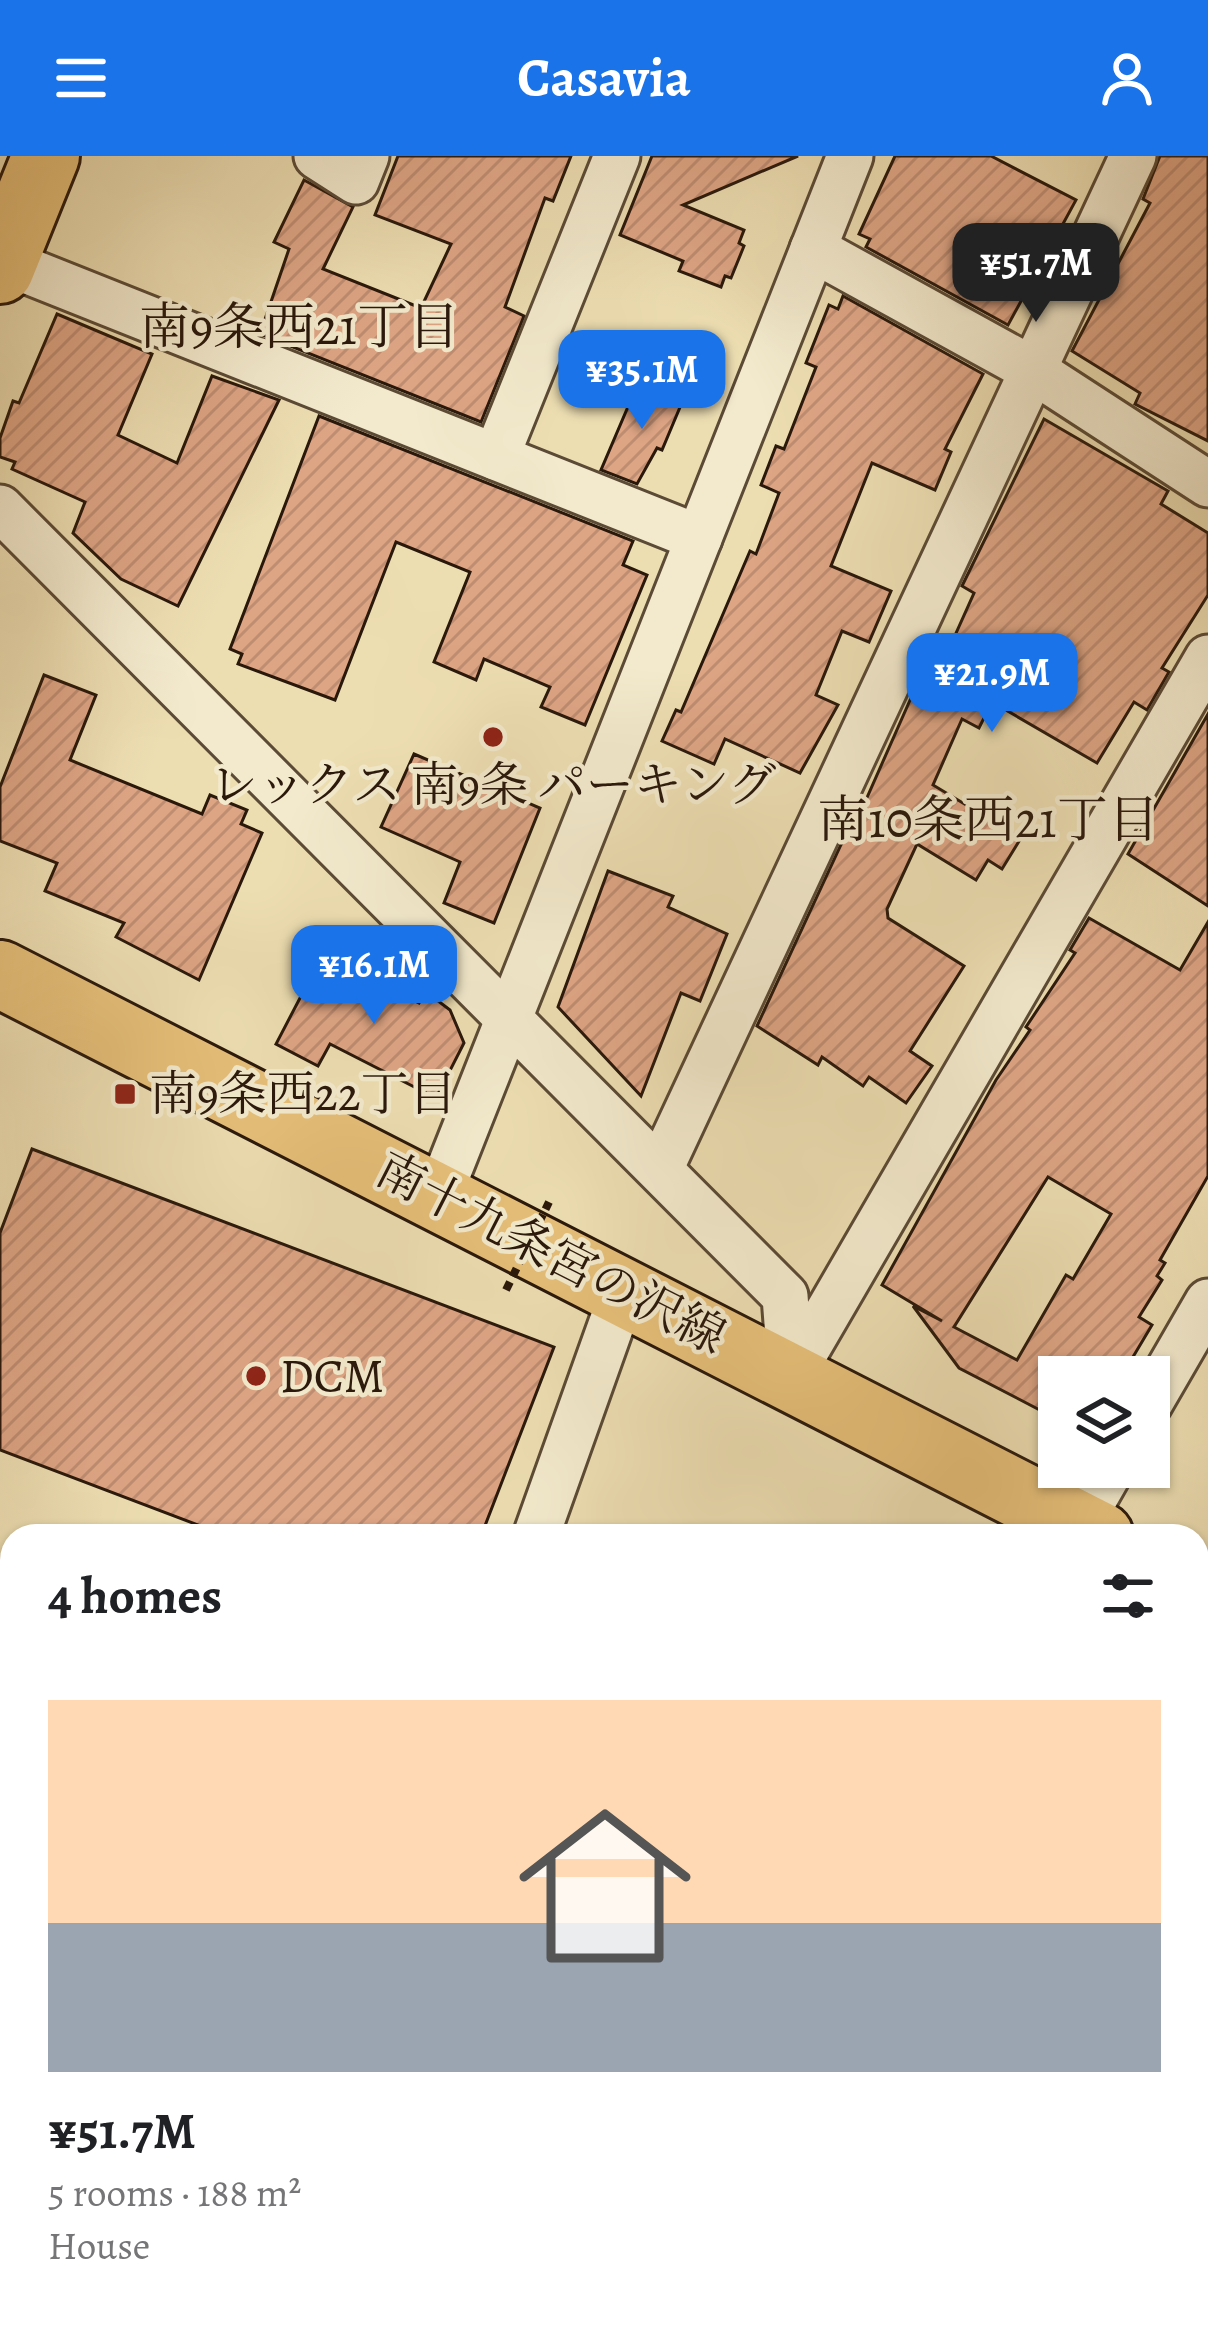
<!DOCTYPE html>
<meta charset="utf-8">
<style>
:root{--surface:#fff;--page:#f2f2f2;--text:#202124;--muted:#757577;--accent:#1a73e8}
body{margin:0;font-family:Alegreya,"Noto Serif JP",serif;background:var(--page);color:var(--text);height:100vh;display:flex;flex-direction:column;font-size:45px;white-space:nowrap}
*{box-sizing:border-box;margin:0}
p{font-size:39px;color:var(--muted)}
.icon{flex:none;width:66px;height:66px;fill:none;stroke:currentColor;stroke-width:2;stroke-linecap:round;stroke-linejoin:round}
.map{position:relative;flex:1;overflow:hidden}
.details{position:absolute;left:0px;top:1368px;width:1209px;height:807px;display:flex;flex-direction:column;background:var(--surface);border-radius:36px 36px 0 0;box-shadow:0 3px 9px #0004}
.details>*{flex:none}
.fabs{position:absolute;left:1038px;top:1200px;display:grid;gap:24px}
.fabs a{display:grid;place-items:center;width:132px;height:132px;border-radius:0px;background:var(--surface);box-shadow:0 3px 9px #0004;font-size:60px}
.price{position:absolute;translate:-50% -102px;padding:0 27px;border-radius:24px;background:var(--accent);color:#fff;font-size:39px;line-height:78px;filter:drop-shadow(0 3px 6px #0008)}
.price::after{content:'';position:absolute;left:50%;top:72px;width:36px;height:27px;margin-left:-18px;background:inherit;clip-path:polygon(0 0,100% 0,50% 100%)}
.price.selected{background:#222;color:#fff}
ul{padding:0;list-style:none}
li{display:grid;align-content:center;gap:24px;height:636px;padding:0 48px}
li span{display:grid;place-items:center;height:372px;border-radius:0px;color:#555}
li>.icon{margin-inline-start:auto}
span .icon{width:216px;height:216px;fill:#fffc;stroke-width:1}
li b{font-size:51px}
h2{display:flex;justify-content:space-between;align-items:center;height:144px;padding:0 48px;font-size:51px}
header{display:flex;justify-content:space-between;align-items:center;height:156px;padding:0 48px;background:var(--accent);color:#fff;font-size:54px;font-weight:700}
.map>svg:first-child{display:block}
.park{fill:url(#park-dots);stroke:#6f6d4d;stroke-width:3}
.building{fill:url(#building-hatch);stroke:#2a180b;stroke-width:3;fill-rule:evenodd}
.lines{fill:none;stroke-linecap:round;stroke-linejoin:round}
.street-casing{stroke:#5b4a35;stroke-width:51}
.primary-casing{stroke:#2a180b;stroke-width:72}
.path{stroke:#2a180b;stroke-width:8;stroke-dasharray:9 6;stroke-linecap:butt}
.street{stroke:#f3eacd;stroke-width:45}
.primary{stroke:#e6bf79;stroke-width:66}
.path-bridge{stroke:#2a180b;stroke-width:8;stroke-dasharray:9 6;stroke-linecap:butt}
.poi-dot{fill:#8f2418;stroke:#f3eacd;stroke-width:4.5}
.labels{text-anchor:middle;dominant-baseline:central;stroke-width:9;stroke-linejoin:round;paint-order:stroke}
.poi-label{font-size:48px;fill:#2a180b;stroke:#f3eacd;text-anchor:start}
.street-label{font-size:48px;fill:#2a180b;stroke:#f3eacd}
.neighbourhood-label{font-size:51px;fill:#2a180b;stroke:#f3eacd}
</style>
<header><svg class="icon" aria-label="menu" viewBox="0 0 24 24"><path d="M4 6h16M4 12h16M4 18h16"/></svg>Casavia<svg class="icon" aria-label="person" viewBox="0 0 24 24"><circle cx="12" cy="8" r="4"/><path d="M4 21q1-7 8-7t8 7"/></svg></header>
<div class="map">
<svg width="1208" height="2173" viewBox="0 0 1208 2173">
<defs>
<pattern id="park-dots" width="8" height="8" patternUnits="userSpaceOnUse" patternTransform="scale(3)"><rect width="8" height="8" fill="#b4c28f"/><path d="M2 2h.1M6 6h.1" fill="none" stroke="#9ba67a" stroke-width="1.8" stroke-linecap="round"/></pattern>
<pattern id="building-hatch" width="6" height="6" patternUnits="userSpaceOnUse" patternTransform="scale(3)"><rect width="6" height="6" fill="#dea585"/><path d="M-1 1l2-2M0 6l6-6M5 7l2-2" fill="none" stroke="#bf8d72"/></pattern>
</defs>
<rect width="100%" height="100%" fill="#eddeb2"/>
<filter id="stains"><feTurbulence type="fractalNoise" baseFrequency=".00167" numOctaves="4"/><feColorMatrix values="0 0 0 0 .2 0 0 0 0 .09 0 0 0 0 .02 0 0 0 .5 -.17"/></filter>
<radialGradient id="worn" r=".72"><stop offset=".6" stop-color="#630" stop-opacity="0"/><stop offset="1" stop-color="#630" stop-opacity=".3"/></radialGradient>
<g class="park">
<polygon points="0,1817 12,1821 12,2163 203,2163 199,2173 0,2173"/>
<polygon points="271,2163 639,2163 635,2173 268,2173"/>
</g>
<g class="building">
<polygon points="398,0 571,0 553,45 545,42 505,151 524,160 481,266 260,178 289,93 274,86 304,24 353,51 323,113 421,152 451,88 375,59"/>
<polygon points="652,0 798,0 683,49 744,74 739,87 744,90 731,122 725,120 721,131 679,115 683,105 620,79"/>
<polygon points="895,0 991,0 1076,44 1008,169 866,91 870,83 859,78"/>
<polygon points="1160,0 1208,0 1208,285 1135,248 1140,237 1072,195 1150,47 1143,43"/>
<polygon points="843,140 983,218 945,293 951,296 935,334 872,307 831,410 891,435 869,486 842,475 816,539 838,549 800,617 725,583 714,608 662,585 676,554 681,556 750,395 756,398 779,337 761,329 776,290 784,293 816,211 806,207 829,149 838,153"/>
<polygon points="57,158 152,198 118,279 177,307 212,220 279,244 178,450 121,423 73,377 85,346 12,313 15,306 0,301 0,282 13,245 19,247"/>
<polygon points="639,225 683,244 662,294 657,292 637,328 601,314"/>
<polygon points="319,260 633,385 623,409 647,419 585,569 541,551 550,531 484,503 476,524 434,506 470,416 396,386 335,544 238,508 242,498 230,493"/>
<polygon points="1044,263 1168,335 1161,348 1208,377 1208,439 1162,512 1169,516 1147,554 1134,546 1097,607 992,546 979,572 962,563 933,629 1021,682 1002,713 988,704 976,724 917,688 887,753 888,762 964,810 910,895 932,910 906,947 869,921 863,930 822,901 818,909 757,870 850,669 854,671 926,508 939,515 974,437 962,430"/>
<polygon points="44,519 96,539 70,604 202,658 210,639 247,654 241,668 262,677 199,824 116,781 124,767 45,735 57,707 0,685 0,631"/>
<polygon points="1208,558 1208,750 1128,698"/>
<polygon points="414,598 540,652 494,767 444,747 460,706 381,671"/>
<polygon points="608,715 673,740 668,751 727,778 700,845 681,837 641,940 558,851"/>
<path d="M1089,762L1180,814L1208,766V1020L1160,1104L1165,1107L1157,1120L1162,1124L1139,1161L1152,1169L1121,1221H1059V1264L959,1212L913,1150L942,1165L882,1129L996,924L1030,874L1026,871L1075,797L1070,794ZM1048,1021L1111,1058L1073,1123L1066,1119L1017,1204L954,1171Z"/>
<polygon points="323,798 419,847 425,835 450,854 464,887 436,942 330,888 318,910 276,888"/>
<polygon points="32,993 554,1191 481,1380 227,1380 0,1294 0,1077"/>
</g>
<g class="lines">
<defs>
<g id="street">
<polyline points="317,0 356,25 366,0"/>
<polyline points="813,93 1031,213 1208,328"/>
<polyline points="3,105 699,382"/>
<polyline points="496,301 617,0"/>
<polyline points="0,352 785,1140 791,1220"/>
<polyline points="660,1013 1133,0"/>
<polyline points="439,1039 850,0"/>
<polyline points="791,1220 1208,502"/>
<polyline points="1149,1248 1208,1146"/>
<polyline points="1079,1369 1112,1311"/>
<polyline points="536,1380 624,1133"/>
<polyline points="1197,2131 1208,2135"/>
</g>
<g id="primary">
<polyline points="0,114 46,0"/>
<polyline points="0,818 1100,1380"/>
<polyline points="1197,1430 1208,1435"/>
</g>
</defs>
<use href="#street" class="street-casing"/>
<use href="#primary" class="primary-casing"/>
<polyline class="path" points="236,2173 240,2163"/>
<use href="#street" class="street"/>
<use href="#primary" class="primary"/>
<polyline class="path-bridge" points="506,1134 549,1046"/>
</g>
<g class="poi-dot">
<circle cx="493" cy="581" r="12"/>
<rect x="113" y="926" width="24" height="24" rx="6"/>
<circle cx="256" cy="1220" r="12"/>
</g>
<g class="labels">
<g class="poi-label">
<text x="493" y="629" text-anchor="middle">レックス 南9条 パーキング</text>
<text x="149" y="938">南9条西22丁目</text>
<text x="280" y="1220">DCM</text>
</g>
<g class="street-label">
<text transform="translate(551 1097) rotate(27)">南十九条宮の沢線</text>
</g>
<g class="neighbourhood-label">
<text x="299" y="171">南9条西21丁目</text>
<text x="988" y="664">南10条西21丁目</text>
</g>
</g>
<rect width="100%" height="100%" filter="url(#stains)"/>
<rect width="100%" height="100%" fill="url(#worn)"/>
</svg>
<div class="fabs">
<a><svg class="icon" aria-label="layers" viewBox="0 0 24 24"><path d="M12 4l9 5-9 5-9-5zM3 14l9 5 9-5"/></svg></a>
</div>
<b class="price selected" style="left:1036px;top:169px">¥51.7M</b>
<b class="price" style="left:642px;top:276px">¥35.1M</b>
<b class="price" style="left:992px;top:579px">¥21.9M</b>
<b class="price" style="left:374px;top:871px">¥16.1M</b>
<section class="details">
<h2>4 homes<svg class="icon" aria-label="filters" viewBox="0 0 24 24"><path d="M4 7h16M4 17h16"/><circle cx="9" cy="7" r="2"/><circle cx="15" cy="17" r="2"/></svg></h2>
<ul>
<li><span style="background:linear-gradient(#ffd9b3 60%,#9aa5b1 0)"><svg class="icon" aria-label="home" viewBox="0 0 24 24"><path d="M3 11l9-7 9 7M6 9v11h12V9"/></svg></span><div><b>¥51.7M</b><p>5 rooms · 188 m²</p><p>House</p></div></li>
</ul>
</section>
</div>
